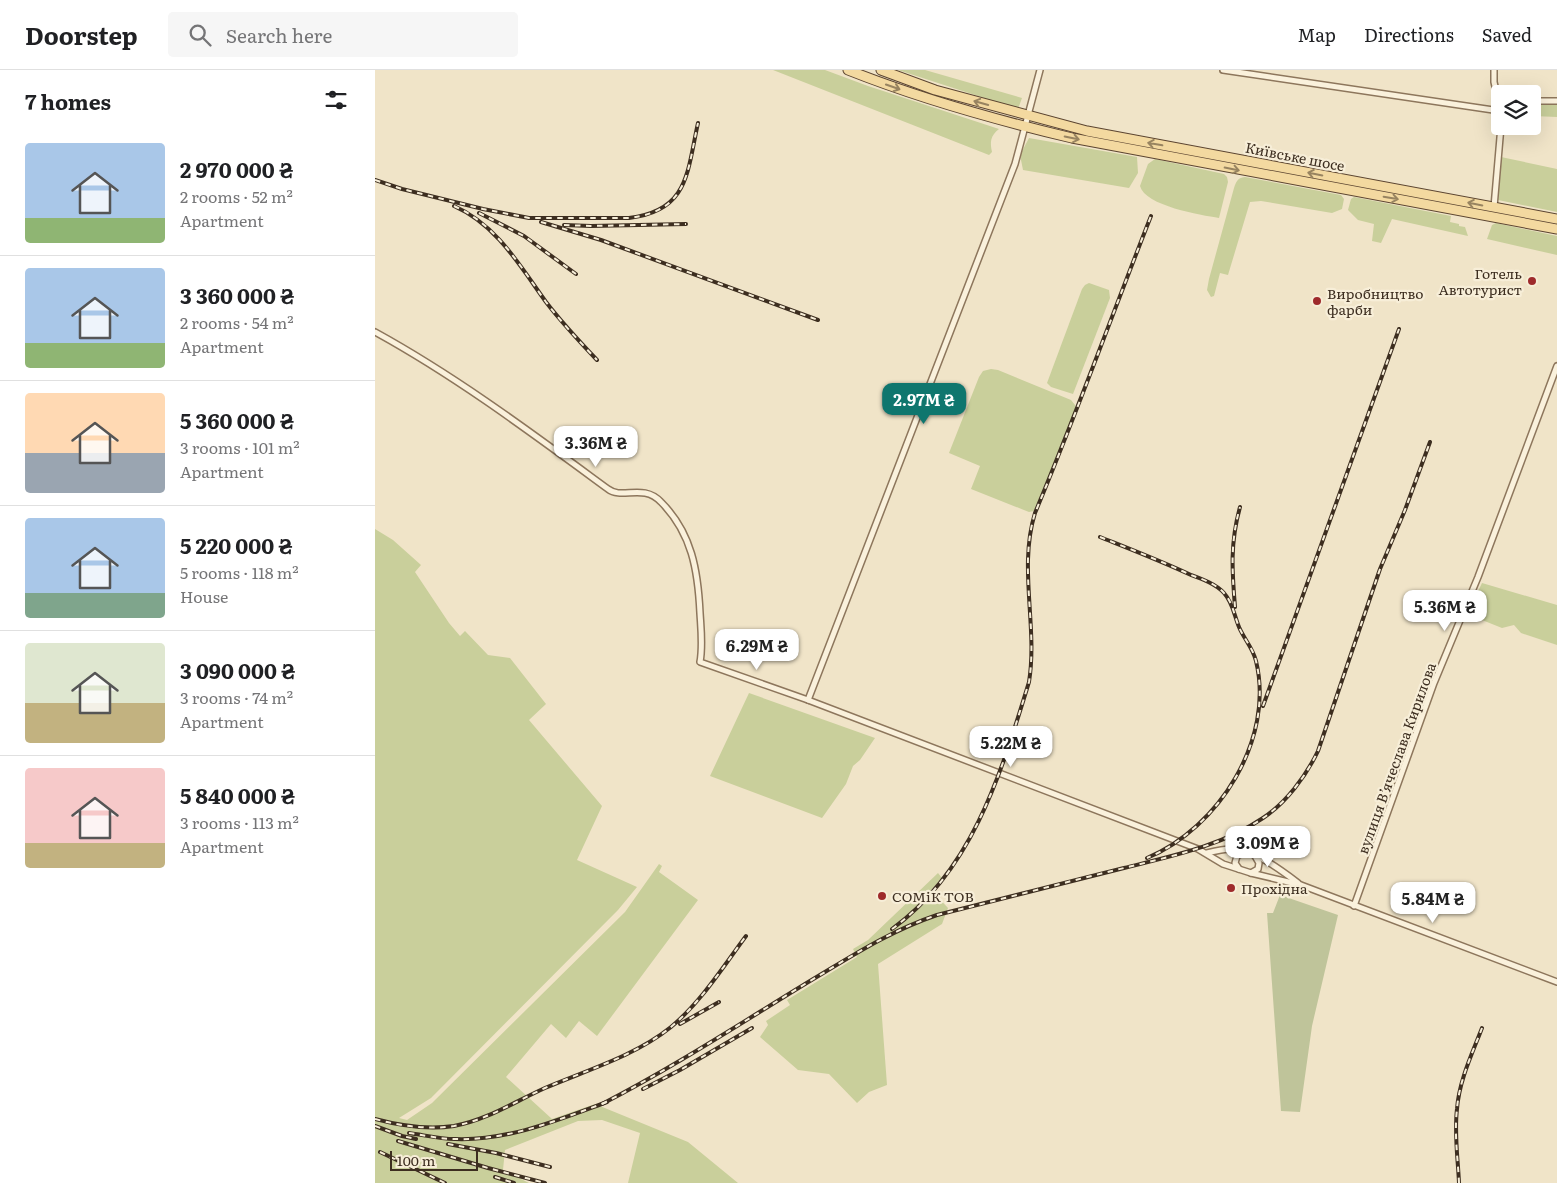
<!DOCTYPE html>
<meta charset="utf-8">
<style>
:root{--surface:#fff;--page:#f6f6f6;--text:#202124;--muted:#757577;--line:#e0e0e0;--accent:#0f766e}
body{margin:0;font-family:Literata,serif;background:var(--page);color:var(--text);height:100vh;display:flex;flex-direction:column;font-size:19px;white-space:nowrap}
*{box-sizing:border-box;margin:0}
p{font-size:16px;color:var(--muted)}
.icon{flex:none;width:28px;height:28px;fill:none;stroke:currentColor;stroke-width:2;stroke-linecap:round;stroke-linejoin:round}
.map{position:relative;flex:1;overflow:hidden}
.drawer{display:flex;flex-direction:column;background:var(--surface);width:375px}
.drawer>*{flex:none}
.tools{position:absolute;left:1116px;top:15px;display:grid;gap:10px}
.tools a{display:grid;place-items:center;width:50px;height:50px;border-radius:5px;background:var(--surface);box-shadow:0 5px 20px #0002;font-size:25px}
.scale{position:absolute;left:15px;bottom:12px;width:88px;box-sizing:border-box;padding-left:5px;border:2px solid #3d2e20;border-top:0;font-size:14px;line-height:18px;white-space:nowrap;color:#3d2e20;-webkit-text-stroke:4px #f7eed8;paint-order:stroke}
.price{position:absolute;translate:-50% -42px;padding:0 11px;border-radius:10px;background:#fff;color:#222;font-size:16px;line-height:32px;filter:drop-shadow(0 1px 2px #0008)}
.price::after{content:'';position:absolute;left:50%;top:30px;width:15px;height:11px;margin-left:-8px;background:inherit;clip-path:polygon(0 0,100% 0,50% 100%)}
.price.selected{background:var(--accent);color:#fff}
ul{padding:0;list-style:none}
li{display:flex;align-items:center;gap:15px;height:125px;padding:0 25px}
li+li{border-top:1px solid var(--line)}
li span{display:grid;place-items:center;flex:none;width:140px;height:100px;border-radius:5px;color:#555}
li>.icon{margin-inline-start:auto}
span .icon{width:60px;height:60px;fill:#fffc;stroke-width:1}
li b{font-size:21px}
h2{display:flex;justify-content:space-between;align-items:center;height:60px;padding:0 25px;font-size:21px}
header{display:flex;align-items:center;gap:30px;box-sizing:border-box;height:70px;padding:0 25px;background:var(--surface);border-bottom:1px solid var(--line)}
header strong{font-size:24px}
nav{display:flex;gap:28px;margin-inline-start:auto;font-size:18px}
.search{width:350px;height:45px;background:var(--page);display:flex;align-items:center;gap:12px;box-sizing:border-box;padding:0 18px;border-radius:5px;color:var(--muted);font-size:19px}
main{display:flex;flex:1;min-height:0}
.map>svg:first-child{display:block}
.green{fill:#c9cf9b}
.cemetery{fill:#bfc49a}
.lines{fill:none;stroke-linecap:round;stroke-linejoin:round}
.minor-casing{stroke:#8d765c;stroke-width:8}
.primary-casing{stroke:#5b4430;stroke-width:11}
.minor{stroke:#faf1dc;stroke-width:5}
.primary{stroke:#f3d9a0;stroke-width:9}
.rail-casing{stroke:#3d2e20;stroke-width:4}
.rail{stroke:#f7eed8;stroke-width:2;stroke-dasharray:5.5;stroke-linecap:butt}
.oneway{stroke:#988460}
.poi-dot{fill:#9e2a2b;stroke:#f7eed8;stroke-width:2}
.labels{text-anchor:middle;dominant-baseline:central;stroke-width:4.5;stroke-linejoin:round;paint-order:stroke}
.street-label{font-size:14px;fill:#3d2e20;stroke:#f7eed8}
.poi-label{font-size:14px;fill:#3d2e20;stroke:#f7eed8;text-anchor:start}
</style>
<header>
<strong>Doorstep</strong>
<div class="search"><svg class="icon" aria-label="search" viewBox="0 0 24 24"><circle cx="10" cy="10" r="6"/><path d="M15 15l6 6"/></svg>Search here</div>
<nav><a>Map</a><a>Directions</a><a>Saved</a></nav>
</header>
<main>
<section class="drawer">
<h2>7 homes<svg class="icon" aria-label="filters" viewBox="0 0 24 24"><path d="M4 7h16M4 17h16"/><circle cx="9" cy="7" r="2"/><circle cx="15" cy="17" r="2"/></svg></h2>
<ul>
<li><span style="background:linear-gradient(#a9c7e8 75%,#8fb573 0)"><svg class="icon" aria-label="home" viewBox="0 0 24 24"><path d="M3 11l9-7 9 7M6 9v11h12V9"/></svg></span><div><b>2 970 000 ₴</b><p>2 rooms · 52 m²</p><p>Apartment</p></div></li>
<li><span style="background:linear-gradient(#a9c7e8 75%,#8fb573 0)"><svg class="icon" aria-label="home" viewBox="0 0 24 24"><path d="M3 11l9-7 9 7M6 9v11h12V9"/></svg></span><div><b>3 360 000 ₴</b><p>2 rooms · 54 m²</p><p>Apartment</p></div></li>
<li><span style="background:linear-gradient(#ffd9b3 60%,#9aa5b1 0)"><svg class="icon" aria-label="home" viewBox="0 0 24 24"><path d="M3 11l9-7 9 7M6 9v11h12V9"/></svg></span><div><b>5 360 000 ₴</b><p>3 rooms · 101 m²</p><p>Apartment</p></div></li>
<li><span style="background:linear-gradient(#a9c7e8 75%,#7fa58c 0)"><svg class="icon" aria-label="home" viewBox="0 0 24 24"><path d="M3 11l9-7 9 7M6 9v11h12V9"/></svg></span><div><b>5 220 000 ₴</b><p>5 rooms · 118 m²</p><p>House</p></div></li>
<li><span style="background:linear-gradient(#dfe7d0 60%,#c2b280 0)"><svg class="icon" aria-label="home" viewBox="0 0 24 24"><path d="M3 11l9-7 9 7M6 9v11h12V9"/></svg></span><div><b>3 090 000 ₴</b><p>3 rooms · 74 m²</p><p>Apartment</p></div></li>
<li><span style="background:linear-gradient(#f6c9c9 75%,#c2b280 0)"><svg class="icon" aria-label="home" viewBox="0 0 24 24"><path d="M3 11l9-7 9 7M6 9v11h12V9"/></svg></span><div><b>5 840 000 ₴</b><p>3 rooms · 113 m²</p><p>Apartment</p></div></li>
</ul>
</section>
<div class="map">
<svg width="1182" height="1113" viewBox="0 0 1182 1113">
<rect width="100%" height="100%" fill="#f0e4c8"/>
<g class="green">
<path d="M398,0H450L493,16L624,59C615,66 615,72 617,82L614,85Z"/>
<polygon points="523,0 550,0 647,28 643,39"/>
<polygon points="1182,33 1182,47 1158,46 1158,34"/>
<polygon points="654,68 762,87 763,103 754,118 648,100 645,85"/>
<polygon points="1126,87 1182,99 1182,142 1123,130"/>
<path d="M780,89L849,104L852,107L853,112L844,148C826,145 770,136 765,116L773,94Z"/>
<path d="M870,107L966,125L969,129L967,139L957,143L886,131L875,132L853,205L845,203L839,226L836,227L832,220L834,209L859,118C861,112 862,108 870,107Z"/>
<polygon points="979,127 1076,146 1075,152 1084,154 1084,156 1090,157 1093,166 1017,149 1006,173 997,171 999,154 983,150 973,140 976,129"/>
<polygon points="1121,153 1182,166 1182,185 1112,169 1117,155"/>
<polygon points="714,213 734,220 735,228 698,324 676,317 672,313 707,219 710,215"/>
<polygon points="616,299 623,300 696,330 700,335 700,343 659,441 654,442 596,419 605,396 574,383 604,307 608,301"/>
<polygon points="0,459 18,470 46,495 40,502 74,553 85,566 90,561 113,585 135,588 171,634 154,650 227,736 202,790 262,817 243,840 56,1028 24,1048 32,1050 57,1033 250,842 284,794 287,796 284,802 323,830 222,966 204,951 191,968 176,954 131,1007 177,1049 220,1034 313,1072 363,1113 253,1113 265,1063 227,1050 203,1051 130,1080 128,1100 154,1113 0,1113"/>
<polygon points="1107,513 1182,535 1182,575 1146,563 1139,555 1127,558 1092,544"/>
<polygon points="374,623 500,668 485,690 478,696 471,714 447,748 335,706"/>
<polygon points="563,803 567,808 556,820 573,838 567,854 503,894 512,1015 494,1022 482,1033 454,1004 423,1000 385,967 393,955 391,951 415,935 412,930 482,887 478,879 493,870"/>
</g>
<polygon class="cemetery" points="905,825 963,845 937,956 925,1042 906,1041 892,843 898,843"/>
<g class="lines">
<defs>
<g id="minor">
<polyline points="848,0 1125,41"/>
<polyline points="1119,0 1119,12 1125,38"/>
<polyline points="1158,31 1182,31"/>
<polyline points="1119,137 1126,56"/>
<path d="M0,262C82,307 158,364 233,419C247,430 268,413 286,432C317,463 323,501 325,543C326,560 328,576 325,592L433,630L823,779L848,794L876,803L926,815L1182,912"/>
<polyline points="433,630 640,94 665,0"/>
<path d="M832,783C840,781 848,779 856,779C878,779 906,800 923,813"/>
<polyline points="864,799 860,793 862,786 870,782"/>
<polyline points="876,803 883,799 884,793 880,786"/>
<polyline points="979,836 1059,613 1103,507 1182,296"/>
</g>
<g id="primary">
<path d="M473,0C546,29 621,50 697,68L1182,159"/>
<polyline points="506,0 560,20 712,61 1182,149"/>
</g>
</defs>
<use href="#minor" class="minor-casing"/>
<use href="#primary" class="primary-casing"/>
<use href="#minor" class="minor"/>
<use href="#primary" class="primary"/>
<defs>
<g id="rail">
<path d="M0,110L27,119L108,139L154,148H254C314,141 312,102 323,53"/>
<path d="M79,136C122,155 145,196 171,232C187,253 204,271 222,290"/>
<polyline points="104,143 149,166 201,204"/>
<polyline points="166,152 226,170 443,250"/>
<polyline points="189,155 216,156 311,154"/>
<path d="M725,467C755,479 786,491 816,505C827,509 841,514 849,523C858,533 859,545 864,557C869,569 878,578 881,591C900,669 844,758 772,788"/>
<path d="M860,537C857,501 855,473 865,437"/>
<polyline points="888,636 1024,259"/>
<path d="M517,859C598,800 626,703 654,612C663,556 643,498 660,443C701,345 737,245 776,146"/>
<polyline points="305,954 344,932"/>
<polyline points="268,1019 305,1000 377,958"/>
<path d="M227,1034C297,998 363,955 430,914C474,888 512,862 562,845C624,830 687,813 749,798C797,786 847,776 888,748C911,733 931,706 943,681L1005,499L1030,440L1055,372"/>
<path d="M0,1049C26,1056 52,1060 79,1056C112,1050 139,1032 170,1018C212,1000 260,986 296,957C326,932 348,897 371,866"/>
<polyline points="0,1056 27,1066 41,1069"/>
<path d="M34,1063C49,1065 64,1069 80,1069C133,1071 183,1050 232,1032"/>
<polyline points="23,1071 113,1098 170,1113"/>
<polyline points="73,1074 121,1083 175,1097"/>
<polyline points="5,1082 70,1113"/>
<polyline points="120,1107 139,1113"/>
<path d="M1084,1113C1083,1089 1079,1064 1082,1039C1084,1011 1097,984 1107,958"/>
</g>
</defs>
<use href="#rail" class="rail-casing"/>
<use href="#rail" class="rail"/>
</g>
<defs><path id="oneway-shaft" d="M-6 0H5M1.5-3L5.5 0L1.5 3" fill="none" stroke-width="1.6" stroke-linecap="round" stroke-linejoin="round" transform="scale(1.25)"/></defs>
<g class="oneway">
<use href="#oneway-shaft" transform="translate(518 17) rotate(19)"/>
<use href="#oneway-shaft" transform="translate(606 33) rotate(-164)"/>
<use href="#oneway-shaft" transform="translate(697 68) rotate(12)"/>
<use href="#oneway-shaft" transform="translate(780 74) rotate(-170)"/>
<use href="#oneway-shaft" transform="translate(857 99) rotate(11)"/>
<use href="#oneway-shaft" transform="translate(940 104) rotate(-169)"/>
<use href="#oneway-shaft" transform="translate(1016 128) rotate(10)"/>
<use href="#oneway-shaft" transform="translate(1100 134) rotate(-169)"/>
</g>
<g class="poi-dot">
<circle cx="1157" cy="211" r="5"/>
<circle cx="942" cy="231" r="5"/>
<circle cx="856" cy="818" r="5"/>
<circle cx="507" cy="826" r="5"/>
</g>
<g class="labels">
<g class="street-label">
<text transform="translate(920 86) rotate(11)">Київське шосе</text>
<text transform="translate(1021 688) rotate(-70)">вулиця Вʼячеслава Кирилова</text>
</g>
<g class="poi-label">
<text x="1147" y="203" text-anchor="end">Готель<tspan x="1147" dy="16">Автотурист</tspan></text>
<text x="952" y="223">Виробництво<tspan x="952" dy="16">фарби</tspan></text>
<text x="866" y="818">Прохідна</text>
<text x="517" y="826">СОМіК ТОВ</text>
</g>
</g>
</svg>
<div class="tools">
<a><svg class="icon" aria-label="layers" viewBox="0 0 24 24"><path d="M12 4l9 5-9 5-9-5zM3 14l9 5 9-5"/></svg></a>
</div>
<div class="scale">100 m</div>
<b class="price selected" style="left:549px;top:355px">2.97M ₴</b>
<b class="price" style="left:221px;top:398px">3.36M ₴</b>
<b class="price" style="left:1070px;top:562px">5.36M ₴</b>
<b class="price" style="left:382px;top:601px">6.29M ₴</b>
<b class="price" style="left:636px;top:698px">5.22M ₴</b>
<b class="price" style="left:893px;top:798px">3.09M ₴</b>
<b class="price" style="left:1058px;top:854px">5.84M ₴</b>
</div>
</main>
